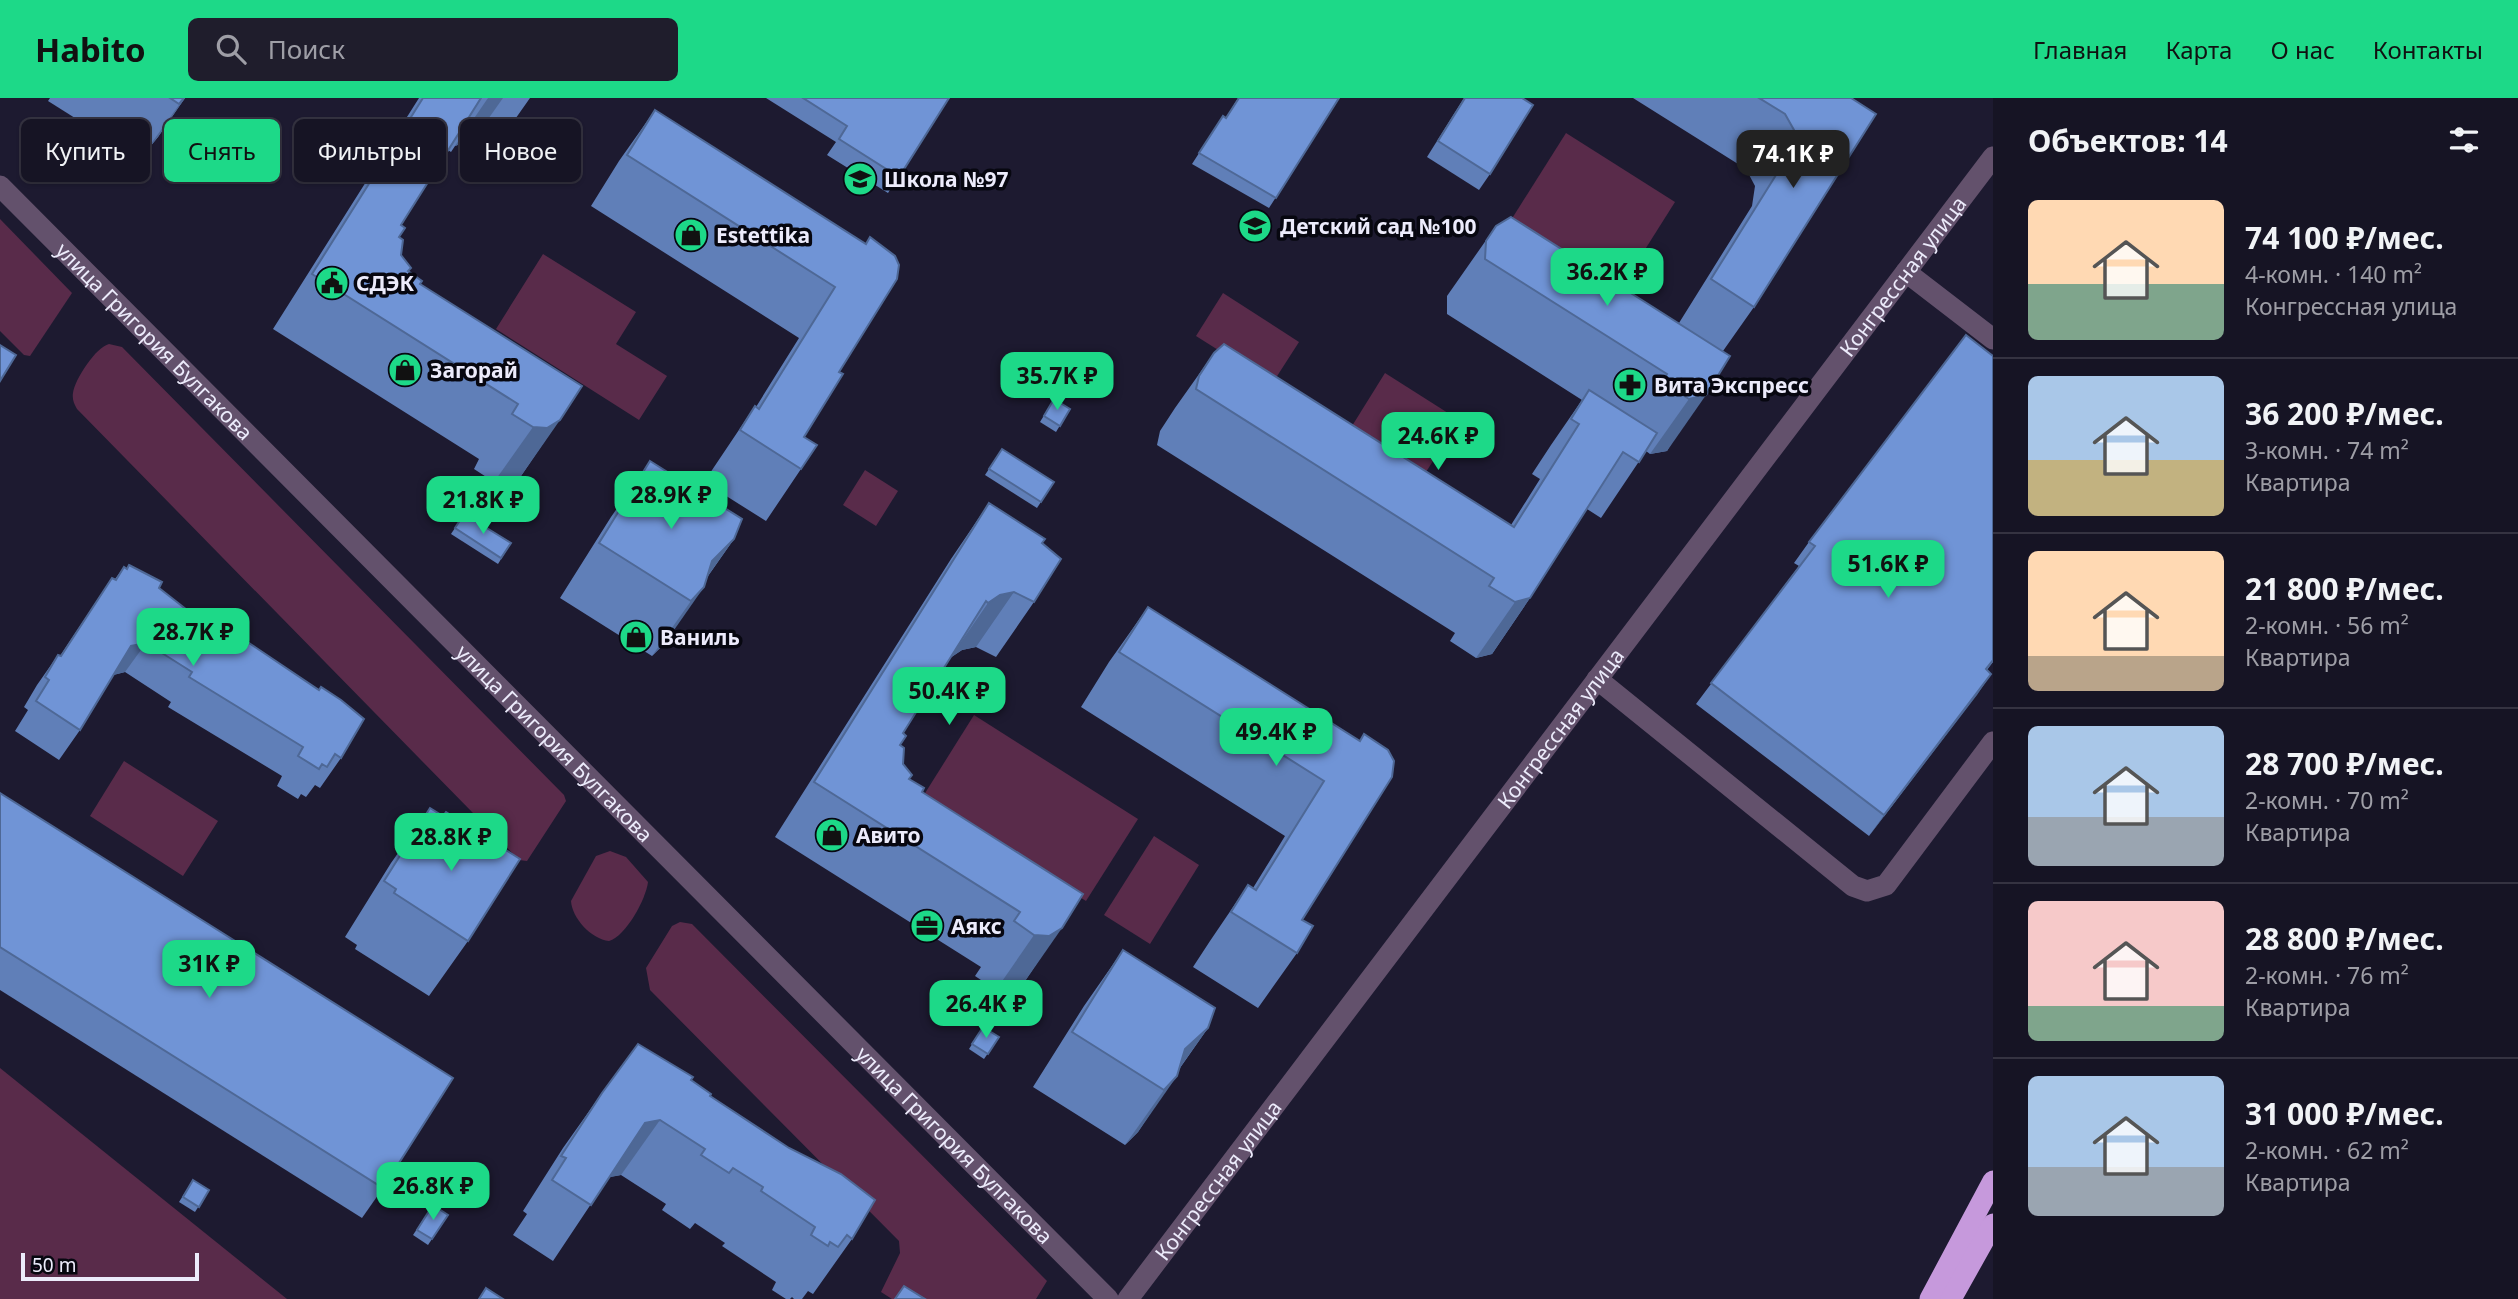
<!DOCTYPE html>
<html lang="ru">
<meta charset="utf-8">
<style>
:root{--surface:#161424;--page:#1f1d2c;--text:#f1f3f6;--muted:#9e9ea6;--line:#353341;--accent:#1dd988}
body{margin:0;font-family:"Noto Sans",sans-serif;background:var(--page);color:var(--text);height:100vh;display:flex;flex-direction:column;font-size:26px;white-space:nowrap}
*{box-sizing:border-box;margin:0}
p{font-size:23px;color:var(--muted)}
.icon{flex:none;width:38px;height:38px;fill:none;stroke:currentColor;stroke-width:2;stroke-linecap:round;stroke-linejoin:round}
.map{position:relative;flex:1;overflow:hidden}
.side{display:flex;flex-direction:column;background:var(--surface);width:525px}
.side>*{flex:none}
.banner{position:absolute;left:21px;top:21px;width:665px;height:63px;display:flex;gap:14px}
.scale{position:absolute;left:21px;bottom:18px;width:178px;box-sizing:border-box;padding-left:7px;border:4px solid #ecebfb;border-top:0;font-size:19px;line-height:24px;white-space:nowrap;color:#ecebfb;-webkit-text-stroke:5px #070710;paint-order:stroke}
.price{position:absolute;translate:-50% -60px;padding:0 16px;border-radius:14px;background:var(--accent);color:#111;font-size:23px;line-height:46px;filter:drop-shadow(0 2px 4px #0008)}
.price::after{content:'';position:absolute;left:50%;top:42px;width:21px;height:16px;margin-left:-10px;background:inherit;clip-path:polygon(0 0,100% 0,50% 100%)}
.price.selected{background:#222;color:#fff}
ul{padding:0;list-style:none}
li{display:flex;align-items:center;gap:21px;height:175px;padding:0 35px}
li+li{border-top:2px solid var(--line)}
li span{display:grid;place-items:center;flex:none;width:196px;height:140px;border-radius:10px;color:#555}
li>.icon{margin-inline-start:auto}
span .icon{width:84px;height:84px;fill:#fffc;stroke-width:1}
li b{font-size:30px}
h2{display:flex;justify-content:space-between;align-items:center;height:84px;padding:0 35px;font-size:30px}
.tag{padding:0 24px;border-radius:10px;background:var(--surface);box-shadow:0 2px 5px #0004,0 0 0 2px var(--line);font-size:24px;line-height:63px}
.tag.selected{background:var(--accent);color:#111}
header{display:flex;align-items:center;gap:42px;box-sizing:border-box;height:98px;padding:0 35px;background:var(--accent);color:#111}
header strong{font-size:33px}
nav{display:flex;gap:38px;margin-inline-start:auto;font-size:24px}
.search{width:490px;height:63px;background:var(--page);display:flex;align-items:center;gap:18px;box-sizing:border-box;padding:0 24px;border-radius:10px;color:var(--muted);font-size:26px}
main{display:flex;flex:1;min-height:0}
.map>svg:first-child{display:block}
.green{fill:#592b4a}
.lines{fill:none;stroke-linecap:round;stroke-linejoin:round}
.street{stroke:#63516c;stroke-width:21}
.highway{stroke:#c699dc;stroke-width:21}
.wall{fill:#607fb8}
.shaded-wall{fill:#4e6896}
.building{fill:#7094d6;stroke:#4e6896;stroke-width:2}
.labels{text-anchor:middle;dominant-baseline:central;stroke-width:7;stroke-linejoin:round;paint-order:stroke}
.poi-label{font-size:21px;font-weight:bold;fill:#ecebfb;stroke:#070710;text-anchor:start}
.street-label{font-size:21px;fill:#ecebfb;stroke:#070710}
</style>
<header>
<strong>Habito</strong>
<div class="search"><svg class="icon" aria-label="search" viewBox="0 0 24 24"><circle cx="10" cy="10" r="6"/><path d="M15 15l6 6"/></svg>Поиск</div>
<nav><a>Главная</a><a>Карта</a><a>О нас</a><a>Контакты</a></nav>
</header>
<main>
<div class="map">
<svg width="1993" height="1201" viewBox="0 0 1993 1201">
<rect width="100%" height="100%" fill="#1d1a30"/>
<g class="green">
<polygon points="1566,35 1675,104 1615,199 1506,130"/>
<polygon points="0,121 72,195 30,258 24,257 0,233"/>
<polygon points="543,156 636,214 616,246 667,278 639,322 496,231"/>
<polygon points="1223,195 1299,244 1272,286 1196,238"/>
<path d="M109,246L122,249L564,697L566,703L527,763L519,762L77,311C74,306 72,301 73,295C75,281 96,249 109,246Z"/>
<polygon points="1385,275 1459,322 1426,374 1352,328"/>
<polygon points="865,372 898,393 876,428 843,407"/>
<polygon points="974,617 1138,721 1086,803 922,700"/>
<polygon points="124,663 218,723 183,778 90,718"/>
<polygon points="1154,738 1199,767 1150,846 1104,817"/>
<path d="M610,753L626,759L648,784C646,801 626,838 609,843C591,841 572,820 571,803L596,758Z"/>
<polygon points="680,824 692,826 1047,1183 1036,1201 892,1201 881,1194 900,1155 899,1143 650,892 646,870 672,828"/>
<polygon points="0,970 287,1201 0,1201"/>
</g>
<g class="lines">
<g class="street">
<path id="s1" d="M0,88L1108,1201"/>
<polyline points="1906,174 1993,241"/>
<polyline points="1597,581 1853,788 1867,793 1886,787 1993,644"/>
<path id="s2" d="M1128,1201L1993,59"/>
</g>
<g class="highway">
<polyline points="1930,1201 1993,1083"/>
<polyline points="1951,1201 1993,1126"/>
</g>
</g>
<g class="wall">
<polygon points="50,0 185,0 158,39 140,61 48,3"/>
<polygon points="419,0 530,0 494,51 474,41 455,48 451,54 448,52 401,127 399,139 401,157 408,173 420,186 582,288 521,378 508,385 494,384 474,371 479,361 273,231"/>
<polygon points="766,0 949,0 888,95 827,57 836,44"/>
<polygon points="1238,0 1339,0 1269,110 1192,66 1223,18 1226,20"/>
<polygon points="1464,0 1522,0 1490,76 1479,92 1427,59"/>
<polygon points="1633,0 1851,0 1754,209 1723,253 1667,353 1650,356 1646,353 1601,420 1587,411 1530,500 1492,556 1476,560 1450,543 1455,535 1157,347 1160,333 1175,310 1214,255 1511,427 1540,381 1532,376 1551,347 1582,302 1447,216 1447,198 1496,128 1679,225 1752,108 1755,88 1746,71"/>
<polygon points="655,12 866,146 839,274 804,339 801,371 766,423 704,384 755,308 756,309 799,240 591,108 619,63"/>
<polygon points="1993,258 1993,564 1987,572 1991,576 1869,738 1696,606 1799,468 1794,465 1809,444"/>
<polygon points="1054,301 1070,311 1056,334 1040,324"/>
<polygon points="1002,351 1054,384 1037,410 985,377"/>
<polygon points="650,363 734,441 706,481 665,545 652,558 560,500 611,419"/>
<polygon points="989,405 1042,445 1034,504 996,559 976,549 962,552 950,560 903,635 900,647 903,666 909,681 922,694 1083,796 1023,886 1010,893 996,892 975,878 981,869 775,739 951,461"/>
<polygon points="464,416 511,445 498,466 451,436"/>
<polygon points="124,469 159,490 341,660 320,690 315,687 306,699 301,696 298,701 277,688 282,678 168,609 171,604 125,574 113,577 80,632 59,662 15,633 28,612 24,609 37,587 58,557 60,558 112,480 115,481"/>
<polygon points="1148,509 1360,643 1302,822 1297,855 1258,910 1193,869 1210,843 1248,787 1253,790 1285,738 1081,609 1109,564"/>
<polygon points="0,695 383,1090 362,1120 0,892"/>
<polygon points="430,710 468,843 429,898 355,851 357,847 345,839 391,765"/>
<polygon points="1123,852 1208,930 1180,970 1138,1034 1125,1047 1033,989 1084,908"/>
<polygon points="983,929 999,939 984,961 969,951"/>
<polygon points="691,982 710,998 852,1141 813,1196 808,1193 802,1201 794,1201 792,1199 790,1201 786,1201 772,1192 776,1184 722,1148 725,1145 695,1125 690,1131 662,1112 666,1106 621,1077 609,1079 553,1163 513,1137 527,1116 523,1113 563,1050 602,995"/>
<polygon points="193,1082 209,1092 195,1114 179,1104"/>
<polygon points="433,1107 448,1117 428,1147 413,1137"/>
</g>
<g class="shaded-wall">
<polygon points="184,0 185,0 158,39 140,61"/>
<polygon points="488,0 503,0 474,41 455,48"/>
<polygon points="1706,297 1667,353 1650,356 1689,301"/>
<polygon points="560,322 521,378 508,385 494,384 533,329"/>
<polygon points="734,441 695,496 712,463"/>
<polygon points="704,489 665,545 652,558 691,503"/>
<polygon points="1014,494 976,549 962,552 950,560 988,505 1000,497"/>
<polygon points="1530,500 1492,556 1476,560 1515,504"/>
<polygon points="146,545 125,574 110,578 131,548"/>
<polygon points="1991,576 1977,597 1869,738 1884,717"/>
<polygon points="1062,830 1023,886 1010,893 996,892 1034,837"/>
<polygon points="1208,930 1169,985 1185,951"/>
<polygon points="1177,978 1138,1034 1125,1047 1164,992"/>
<polygon points="660,1022 621,1077 606,1080 645,1025"/>
</g>
<g class="building">
<polygon points="170,0 184,0 179,6"/>
<polygon points="423,0 481,0 401,127 405,130 399,139 403,142 401,157 411,170 408,173 422,183 420,186 582,288 560,322 547,330 533,329 512,316 518,306 312,176"/>
<polygon points="803,0 949,0 899,79 839,41 847,28"/>
<polygon points="1239,0 1339,0 1276,100 1199,55 1223,18 1226,20"/>
<polygon points="1465,0 1522,0 1533,7 1490,76 1438,43"/>
<polygon points="1759,0 1851,0 1876,16 1754,209 1711,181 1791,53 1794,32 1785,16"/>
<polygon points="655,12 866,146 870,139 895,158 899,167 897,181 839,274 843,276 804,339 817,347 801,371 740,332 755,308 759,311 835,189 627,57"/>
<polygon points="1511,119 1730,258 1706,297 1689,301 1662,284 1667,276 1485,161 1486,143 1496,128"/>
<polygon points="1966,237 1993,258 1993,562 1986,571 1991,576 1884,717 1711,585 1815,448 1809,444"/>
<polygon points="1224,246 1514,429 1579,326 1571,321 1589,292 1657,335 1639,364 1623,354 1530,500 1515,504 1489,488 1494,480 1196,291 1199,278 1214,255"/>
<polygon points="0,247 16,257 0,283"/>
<polygon points="1054,301 1070,311 1060,328 1044,318"/>
<polygon points="1002,351 1054,384 1041,404 989,371"/>
<polygon points="650,363 742,421 734,441 712,463 704,489 691,503 599,445"/>
<polygon points="989,405 1045,441 1042,445 1061,461 1034,504 1014,494 1000,497 988,505 986,503 903,635 906,638 900,647 904,650 903,666 912,677 909,681 924,690 922,694 1083,796 1062,830 1049,838 1034,837 1014,823 1020,814 814,684"/>
<polygon points="464,416 511,445 501,460 455,430"/>
<polygon points="129,467 162,484 159,490 196,519 245,550 249,545 319,592 321,589 341,602 364,621 341,660 335,656 327,669 322,666 319,671 298,658 303,649 189,579 192,574 146,545 131,548 80,632 36,603 49,582 45,579 58,557 61,558 112,480 116,482 124,469 127,471"/>
<polygon points="1148,509 1360,643 1364,636 1388,652 1394,663 1392,679 1302,822 1313,828 1297,855 1231,814 1248,787 1256,792 1324,683 1119,554"/>
<polygon points="0,695 453,980 383,1090 0,849"/>
<polygon points="430,710 443,718 446,714 520,761 468,843 394,795 396,791 384,783"/>
<polygon points="1123,852 1215,910 1208,930 1185,951 1177,978 1164,992 1072,934"/>
<polygon points="983,929 999,939 988,956 972,946"/>
<polygon points="638,946 693,979 691,982 711,996 710,998 789,1050 841,1076 875,1102 852,1141 847,1137 838,1149 830,1144 828,1148 811,1137 815,1129 761,1093 763,1089 733,1070 729,1075 701,1057 705,1051 660,1022 645,1025 591,1107 552,1082 566,1060 561,1058 602,995"/>
<polygon points="193,1082 209,1092 199,1109 183,1099"/>
<polygon points="433,1107 448,1117 432,1141 417,1132"/>
<polygon points="904,1188 925,1201 895,1201"/>
<polygon points="486,1190 503,1201 479,1201"/>
</g>
<defs>
<symbol id="school-disc" viewBox="-11 -11 22 22"><circle r="9.5" fill="#1dd988" stroke="#070710"/><path d="M0-5L7-2L0 1L-7-2ZM-4 1L0 2.5L4 1V4Q0 6-4 4Z" fill="#111"/></symbol>
<symbol id="shop-disc" viewBox="-11 -11 22 22"><circle r="9.5" fill="#1dd988" stroke="#070710"/><path d="M-5-2.5h2.3a2.7 3.5 0 0 1 5.4 0H5L5.5 6h-11ZM-1.5-2.5h3a1.5 2.3 0 0 0-3 0Z" fill="#111"/></symbol>
<symbol id="civic-disc" viewBox="-11 -11 22 22"><circle r="9.5" fill="#1dd988" stroke="#070710"/><path d="M-.6-6.5H3V-4.5H.6V-3L4-1V1h2V6H-6V1h2V-1L-.6-3ZM-1.2 2.5V6h2.4V2.5Z" fill="#111"/></symbol>
<symbol id="pharmacy-disc" viewBox="-11 -11 22 22"><circle r="9.5" fill="#1dd988" stroke="#070710"/><path d="M-2-6h4v4h4v4h-4v4h-4v-4h-4v-4h4Z" fill="#111"/></symbol>
<symbol id="office-disc" viewBox="-11 -11 22 22"><circle r="9.5" fill="#1dd988" stroke="#070710"/><path d="M-6-3h4V-5.5h4V-3h4V5H-6ZM-1-4.5V-3h2v-1.5ZM-6 0V1H6V0Z" fill="#111"/></symbol>
</defs>
<g fill-rule="evenodd">
<use href="#school-disc" x="841" y="62" width="38" height="38"/>
<use href="#school-disc" x="1236" y="109" width="38" height="38"/>
<use href="#shop-disc" x="672" y="118" width="38" height="38"/>
<use href="#civic-disc" x="313" y="166" width="38" height="38"/>
<use href="#shop-disc" x="386" y="253" width="38" height="38"/>
<use href="#pharmacy-disc" x="1611" y="268" width="38" height="38"/>
<use href="#shop-disc" x="617" y="520" width="38" height="38"/>
<use href="#shop-disc" x="813" y="718" width="38" height="38"/>
<use href="#office-disc" x="908" y="809" width="38" height="38"/>
</g>
<g class="labels">
<g class="poi-label">
<text x="884" y="81">Школа №97</text>
<text x="1280" y="128">Детский сад №100</text>
<text x="716" y="137">Estettika</text>
<text x="356" y="185">СДЭК</text>
<text x="430" y="272">Загорай</text>
<text x="1654" y="287">Вита Экспресс</text>
<text x="660" y="539">Ваниль</text>
<text x="856" y="737">Авито</text>
<text x="951" y="828">Аякс</text>
</g>
<g class="street-label">
<text stroke="none"><textPath href="#s2" startOffset="1283">Конгрессная улица</textPath></text>
<text stroke="none"><textPath href="#s1" startOffset="219">улица Григория Булгакова</textPath></text>
<text stroke="none"><textPath href="#s2" startOffset="716">Конгрессная улица</textPath></text>
<text stroke="none"><textPath href="#s1" startOffset="786">улица Григория Булгакова</textPath></text>
<text stroke="none"><textPath href="#s1" startOffset="1353">улица Григория Булгакова</textPath></text>
<text stroke="none"><textPath href="#s2" startOffset="149">Конгрессная улица</textPath></text>
</g>
</g>
</svg>
<div class="scale">50 m</div>
<b class="price selected" style="left:1793px;top:92px">74.1K ₽</b>
<b class="price" style="left:1607px;top:210px">36.2K ₽</b>
<b class="price" style="left:1057px;top:314px">35.7K ₽</b>
<b class="price" style="left:1438px;top:374px">24.6K ₽</b>
<b class="price" style="left:671px;top:433px">28.9K ₽</b>
<b class="price" style="left:483px;top:438px">21.8K ₽</b>
<b class="price" style="left:1888px;top:502px">51.6K ₽</b>
<b class="price" style="left:193px;top:570px">28.7K ₽</b>
<b class="price" style="left:949px;top:629px">50.4K ₽</b>
<b class="price" style="left:1276px;top:670px">49.4K ₽</b>
<b class="price" style="left:451px;top:775px">28.8K ₽</b>
<b class="price" style="left:209px;top:902px">31K ₽</b>
<b class="price" style="left:986px;top:942px">26.4K ₽</b>
<b class="price" style="left:433px;top:1124px">26.8K ₽</b>
<div class="banner">
<a class="tag">Купить</a>
<a class="tag selected">Снять</a>
<a class="tag">Фильтры</a>
<a class="tag">Новое</a>
</div>
</div>
<section class="side">
<h2>Объектов: 14<svg class="icon" aria-label="filters" viewBox="0 0 24 24"><path d="M4 7h16M4 17h16"/><circle cx="9" cy="7" r="2"/><circle cx="15" cy="17" r="2"/></svg></h2>
<ul>
<li><span style="background:linear-gradient(#ffd9b3 60%,#7fa58c 0)"><svg class="icon" aria-label="home" viewBox="0 0 24 24"><path d="M3 11l9-7 9 7M6 9v11h12V9"/></svg></span><div><b>74 100 ₽/мес.</b><p>4-комн. · 140 m²</p><p>Конгрессная улица</p></div></li>
<li><span style="background:linear-gradient(#a9c7e8 60%,#c2b280 0)"><svg class="icon" aria-label="home" viewBox="0 0 24 24"><path d="M3 11l9-7 9 7M6 9v11h12V9"/></svg></span><div><b>36 200 ₽/мес.</b><p>3-комн. · 74 m²</p><p>Квартира</p></div></li>
<li><span style="background:linear-gradient(#ffd9b3 75%,#b9a48a 0)"><svg class="icon" aria-label="home" viewBox="0 0 24 24"><path d="M3 11l9-7 9 7M6 9v11h12V9"/></svg></span><div><b>21 800 ₽/мес.</b><p>2-комн. · 56 m²</p><p>Квартира</p></div></li>
<li><span style="background:linear-gradient(#a9c7e8 65%,#9aa5b1 0)"><svg class="icon" aria-label="home" viewBox="0 0 24 24"><path d="M3 11l9-7 9 7M6 9v11h12V9"/></svg></span><div><b>28 700 ₽/мес.</b><p>2-комн. · 70 m²</p><p>Квартира</p></div></li>
<li><span style="background:linear-gradient(#f6c9c9 75%,#7fa58c 0)"><svg class="icon" aria-label="home" viewBox="0 0 24 24"><path d="M3 11l9-7 9 7M6 9v11h12V9"/></svg></span><div><b>28 800 ₽/мес.</b><p>2-комн. · 76 m²</p><p>Квартира</p></div></li>
<li><span style="background:linear-gradient(#a9c7e8 65%,#9aa5b1 0)"><svg class="icon" aria-label="home" viewBox="0 0 24 24"><path d="M3 11l9-7 9 7M6 9v11h12V9"/></svg></span><div><b>31 000 ₽/мес.</b><p>2-комн. · 62 m²</p><p>Квартира</p></div></li>
</ul>
</section>
</main>
